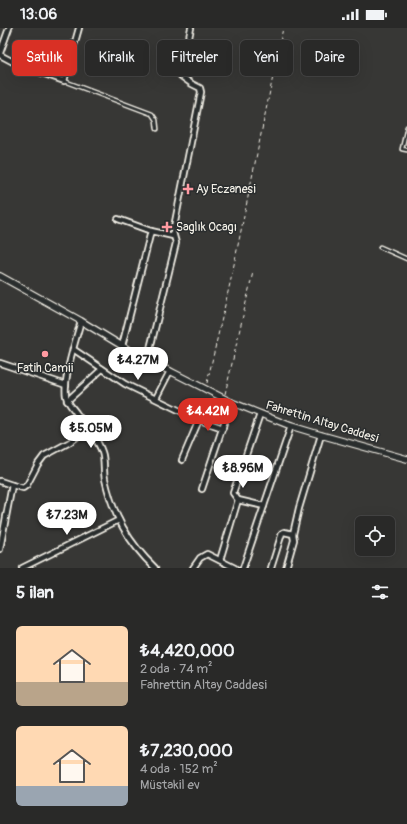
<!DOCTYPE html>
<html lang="tr">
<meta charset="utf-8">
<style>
:root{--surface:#292928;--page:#353534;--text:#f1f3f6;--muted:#a5a6a8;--line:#454545;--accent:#d93025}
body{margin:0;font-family:Pangolin,sans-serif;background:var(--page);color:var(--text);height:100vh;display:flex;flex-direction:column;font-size:15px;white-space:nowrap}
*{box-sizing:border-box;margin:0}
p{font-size:13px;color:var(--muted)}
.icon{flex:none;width:22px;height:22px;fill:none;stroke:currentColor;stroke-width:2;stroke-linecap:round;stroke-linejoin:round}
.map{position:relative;height:540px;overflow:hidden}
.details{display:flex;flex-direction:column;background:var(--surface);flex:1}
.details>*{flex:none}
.guide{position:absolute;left:12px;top:12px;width:383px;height:36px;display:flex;gap:8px}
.fabs{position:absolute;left:355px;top:488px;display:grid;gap:8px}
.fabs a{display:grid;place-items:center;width:40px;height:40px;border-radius:6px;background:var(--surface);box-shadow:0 4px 16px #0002,0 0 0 1px var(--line);font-size:20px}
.price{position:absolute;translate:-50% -34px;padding:0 9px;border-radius:14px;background:#fff;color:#222;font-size:13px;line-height:26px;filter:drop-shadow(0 1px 2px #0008)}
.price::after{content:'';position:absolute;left:50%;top:24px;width:12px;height:9px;margin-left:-6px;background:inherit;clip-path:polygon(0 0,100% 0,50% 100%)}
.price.active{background:var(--accent);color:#fff}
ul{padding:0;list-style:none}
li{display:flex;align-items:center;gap:12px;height:100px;padding:0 16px}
li span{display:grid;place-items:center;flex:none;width:112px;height:80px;border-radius:6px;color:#555}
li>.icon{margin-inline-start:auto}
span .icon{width:48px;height:48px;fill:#fffc;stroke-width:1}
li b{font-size:17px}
h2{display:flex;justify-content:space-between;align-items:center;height:48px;padding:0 16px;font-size:17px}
.chip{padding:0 14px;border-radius:6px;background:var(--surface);box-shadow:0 4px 16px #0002,0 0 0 1px var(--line);font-size:14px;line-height:36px}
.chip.active{background:var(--accent);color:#fff}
.status{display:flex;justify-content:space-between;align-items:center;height:28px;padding:0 20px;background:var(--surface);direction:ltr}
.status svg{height:11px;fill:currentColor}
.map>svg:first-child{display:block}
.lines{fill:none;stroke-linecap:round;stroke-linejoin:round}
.service-casing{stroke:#f4f1e8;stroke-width:5.5}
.minor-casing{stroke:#f4f1e8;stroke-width:8}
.tertiary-casing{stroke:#f4f1e8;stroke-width:8}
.path{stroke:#f4f1e8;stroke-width:1;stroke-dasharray:4 3;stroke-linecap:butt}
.service{stroke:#2a2d2e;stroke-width:2.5}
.minor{stroke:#2a2d2e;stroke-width:4.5}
.tertiary{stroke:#2a2d2e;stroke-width:5.5}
.poi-dot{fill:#ff9aa2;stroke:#2a2d2e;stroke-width:1.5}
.labels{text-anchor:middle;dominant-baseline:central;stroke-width:3;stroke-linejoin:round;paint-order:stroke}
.poi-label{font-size:12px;fill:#f4f1e8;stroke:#2a2d2e;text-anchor:start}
.street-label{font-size:12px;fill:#f4f1e8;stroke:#2a2d2e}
</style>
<div class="status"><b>13:06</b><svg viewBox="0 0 49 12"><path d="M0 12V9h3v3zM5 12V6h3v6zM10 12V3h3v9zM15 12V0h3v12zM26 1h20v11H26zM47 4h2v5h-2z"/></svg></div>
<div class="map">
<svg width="407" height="540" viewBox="0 0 407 540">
<rect width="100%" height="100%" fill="#373735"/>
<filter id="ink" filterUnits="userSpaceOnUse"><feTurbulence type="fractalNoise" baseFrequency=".025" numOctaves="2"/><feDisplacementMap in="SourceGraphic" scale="8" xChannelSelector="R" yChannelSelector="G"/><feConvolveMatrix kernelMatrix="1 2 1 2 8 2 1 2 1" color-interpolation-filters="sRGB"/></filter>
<g filter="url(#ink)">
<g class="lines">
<defs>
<g id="service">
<polyline points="64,53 152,86 156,92 157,101"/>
<polyline points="407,99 402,121 407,122"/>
<polyline points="380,219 407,231"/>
</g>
<g id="minor">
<polyline points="0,25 9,0"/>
<polyline points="0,27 17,36 64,53 79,0"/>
<polyline points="118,191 151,203 173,208"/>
<path d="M81,293C76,311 63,350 66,368C67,375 73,380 77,386C86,397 97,410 102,424C105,432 103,442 105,451C113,487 128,514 155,540"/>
<polyline points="122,318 151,203"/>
<polyline points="73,321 125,356 199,392 223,400"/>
<polyline points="147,333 176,215 173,204 201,64 200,60 192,56 181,48 191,0"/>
<polyline points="0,335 66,357"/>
<polyline points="156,370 170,343"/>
<polyline points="67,373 102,341"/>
<polyline points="182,432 199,392"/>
<polyline points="0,453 12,457 23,460 27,457 38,436 44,428 70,414 89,400"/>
<polyline points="202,461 231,374"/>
<polyline points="238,472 264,478"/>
<polyline points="0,521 12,457"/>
<polyline points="220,532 238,472 233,465 260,386"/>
<polyline points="22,540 119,492"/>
<polyline points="193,540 200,530 207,526 235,540"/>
<polyline points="243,540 291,398"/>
<polyline points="271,540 282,505 284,504 293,506"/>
<polyline points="286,540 294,512 293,506 299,480 321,407"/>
</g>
<polyline id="tertiary" points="0,248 81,293 147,333 170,343 231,374 291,398 321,407 407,431"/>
</defs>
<use href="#service" class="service-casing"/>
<use href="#minor" class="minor-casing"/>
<use href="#tertiary" class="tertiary-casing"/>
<g class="path">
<polyline points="207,355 231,251 283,0"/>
<polyline points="225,366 253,244"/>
</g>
<use href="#service" class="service"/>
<use href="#minor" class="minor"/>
<use href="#tertiary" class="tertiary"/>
</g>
</g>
<g class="poi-dot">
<path d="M186 155h4v4h4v4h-4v4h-4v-4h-4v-4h4z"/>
<path d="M165 193h4v4h4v4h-4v4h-4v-4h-4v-4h4z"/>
<circle cx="45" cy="326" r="4"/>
</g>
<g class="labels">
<g class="poi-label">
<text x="196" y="161">Ay Eczanesi</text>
<text x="176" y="199">Saglık Ocagı</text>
<text x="45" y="340" text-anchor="middle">Fatih Camii</text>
</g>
<g class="street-label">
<text transform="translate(322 394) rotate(17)">Fahrettin Altay Caddesi</text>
</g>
</g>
</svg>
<div class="fabs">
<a><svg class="icon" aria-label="locate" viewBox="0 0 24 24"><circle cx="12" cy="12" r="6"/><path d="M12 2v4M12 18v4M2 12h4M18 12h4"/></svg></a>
</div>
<b class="price" style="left:138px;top:353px">₺4.27M</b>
<b class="price active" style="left:208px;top:404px">₺4.42M</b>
<b class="price" style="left:91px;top:421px">₺5.05M</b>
<b class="price" style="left:243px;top:461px">₺8.96M</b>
<b class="price" style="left:67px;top:508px">₺7.23M</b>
<div class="guide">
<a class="chip active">Satılık</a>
<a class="chip">Kiralık</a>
<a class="chip">Filtreler</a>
<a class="chip">Yeni</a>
<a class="chip">Daire</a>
</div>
</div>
<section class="details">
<h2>5 ilan<svg class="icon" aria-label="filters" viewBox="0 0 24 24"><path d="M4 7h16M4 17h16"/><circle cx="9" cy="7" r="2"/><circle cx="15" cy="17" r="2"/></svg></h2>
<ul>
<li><span style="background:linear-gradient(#ffd9b3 70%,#b9a48a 0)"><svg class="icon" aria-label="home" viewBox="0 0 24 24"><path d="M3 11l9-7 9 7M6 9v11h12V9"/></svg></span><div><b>₺4,420,000</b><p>2 oda · 74 m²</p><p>Fahrettin Altay Caddesi</p></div></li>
<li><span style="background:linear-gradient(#ffd9b3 75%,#9aa5b1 0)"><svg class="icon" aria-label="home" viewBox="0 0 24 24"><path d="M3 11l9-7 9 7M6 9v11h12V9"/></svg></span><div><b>₺7,230,000</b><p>4 oda · 152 m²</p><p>Müstakil ev</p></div></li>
</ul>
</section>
